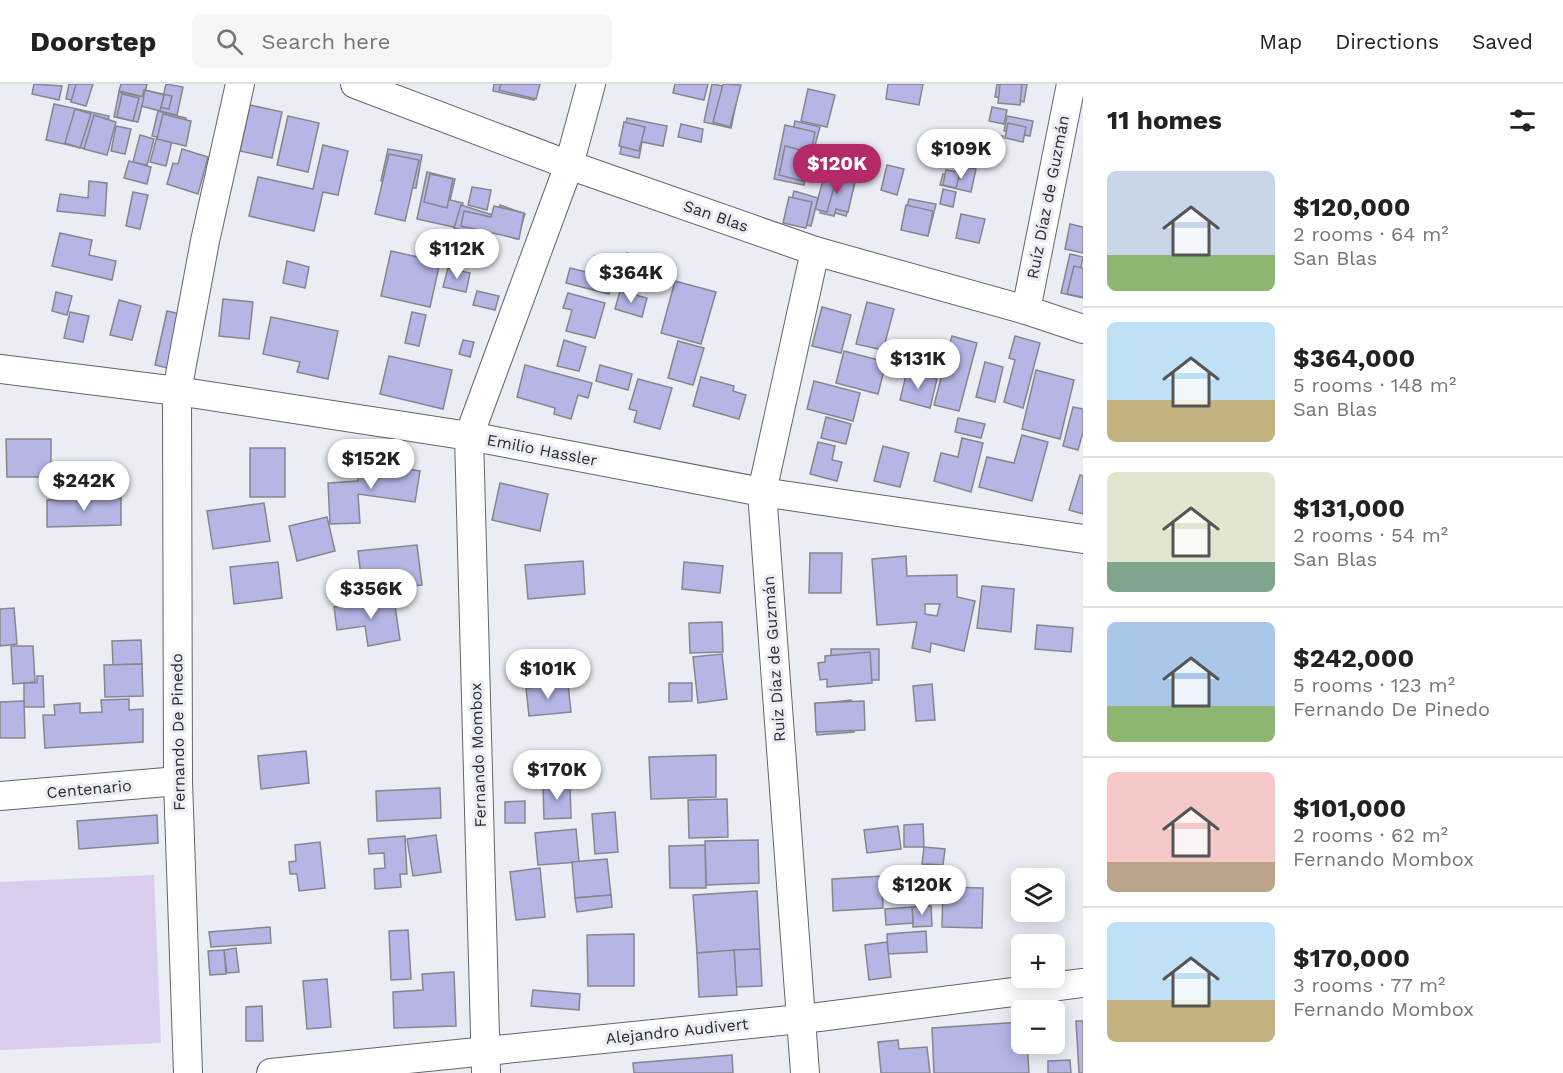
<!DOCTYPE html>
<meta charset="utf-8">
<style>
:root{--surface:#fff;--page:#f6f6f6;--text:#222;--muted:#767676;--line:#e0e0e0;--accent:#b42a68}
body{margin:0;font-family:"Work Sans",sans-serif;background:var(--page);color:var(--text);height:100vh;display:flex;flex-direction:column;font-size:22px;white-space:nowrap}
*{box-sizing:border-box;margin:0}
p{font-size:20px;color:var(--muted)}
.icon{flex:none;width:33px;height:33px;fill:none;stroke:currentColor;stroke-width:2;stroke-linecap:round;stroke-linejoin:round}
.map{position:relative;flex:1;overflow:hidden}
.details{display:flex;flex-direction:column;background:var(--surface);width:480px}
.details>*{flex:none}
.controls{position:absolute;left:1011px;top:784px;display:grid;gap:12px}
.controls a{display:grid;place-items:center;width:54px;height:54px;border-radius:9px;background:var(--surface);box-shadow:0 3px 15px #0003;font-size:30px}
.price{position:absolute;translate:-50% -51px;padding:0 14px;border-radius:21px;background:#fff;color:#222;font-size:20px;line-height:39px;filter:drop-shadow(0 2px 3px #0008)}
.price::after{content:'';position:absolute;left:50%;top:36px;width:18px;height:14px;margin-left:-9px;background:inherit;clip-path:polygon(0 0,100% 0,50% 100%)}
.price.on{background:var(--accent);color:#fff}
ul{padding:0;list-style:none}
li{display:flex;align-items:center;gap:18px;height:150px;padding:0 24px}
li+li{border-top:2px solid var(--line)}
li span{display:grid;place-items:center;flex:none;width:168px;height:120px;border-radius:9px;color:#555}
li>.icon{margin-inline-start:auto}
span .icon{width:72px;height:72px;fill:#fffc;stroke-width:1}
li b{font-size:26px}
h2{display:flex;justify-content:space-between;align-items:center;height:72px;padding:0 24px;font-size:26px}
header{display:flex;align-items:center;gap:36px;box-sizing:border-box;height:84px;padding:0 30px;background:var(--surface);border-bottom:2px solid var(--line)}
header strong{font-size:28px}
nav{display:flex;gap:33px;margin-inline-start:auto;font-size:21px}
.search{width:420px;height:54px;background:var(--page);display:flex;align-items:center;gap:15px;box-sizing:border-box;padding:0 21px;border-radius:9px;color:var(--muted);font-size:22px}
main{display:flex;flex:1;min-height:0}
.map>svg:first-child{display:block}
.grass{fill:#dacdee}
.building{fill:#b5b6e5;stroke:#86868d;stroke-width:1.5;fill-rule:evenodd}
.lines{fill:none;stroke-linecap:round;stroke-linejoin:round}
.minor-casing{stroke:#62656a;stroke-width:30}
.minor{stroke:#fff;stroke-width:28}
.labels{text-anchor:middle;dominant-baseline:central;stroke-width:6;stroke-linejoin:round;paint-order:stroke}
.street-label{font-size:16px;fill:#2a2c2e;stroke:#eaedf4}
</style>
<header>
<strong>Doorstep</strong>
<div class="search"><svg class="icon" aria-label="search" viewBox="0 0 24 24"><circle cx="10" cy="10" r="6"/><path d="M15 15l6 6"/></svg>Search here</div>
<nav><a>Map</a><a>Directions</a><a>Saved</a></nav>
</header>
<main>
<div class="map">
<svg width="1083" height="989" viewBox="0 0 1083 989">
<rect width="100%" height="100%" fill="#eaedf4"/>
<polygon class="grass" points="154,791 161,959 0,966 0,798"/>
<g class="building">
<polygon points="34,0 62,2 59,16 32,10"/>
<polygon points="69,0 86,0 82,18 66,15"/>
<polygon points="76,0 93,0 86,22 71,18"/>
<polygon points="121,0 147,0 144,13 119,7"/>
<polygon points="166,0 183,3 177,31 160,27"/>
<polygon points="494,0 537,0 534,16 493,7"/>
<polygon points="501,0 540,0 536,15 499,6"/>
<polygon points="675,0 708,0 704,16 673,9"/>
<polygon points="712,0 739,5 731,44 704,38"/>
<polygon points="723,0 741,1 730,43 713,38"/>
<polygon points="888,0 923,0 919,21 886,15"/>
<polygon points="997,0 1027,0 1024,18 995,13"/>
<polygon points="1000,0 1022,0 1020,21 998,19"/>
<polygon points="808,5 835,11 827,43 801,37"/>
<polygon points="144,6 172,12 169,25 141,19"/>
<polygon points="145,6 164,11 160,27 141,22"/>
<polygon points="119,8 144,13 138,38 114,33"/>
<polygon points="122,10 139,14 133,37 117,33"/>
<polygon points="54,20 109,32 100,68 46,56"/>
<polygon points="250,21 282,28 272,74 240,67"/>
<polygon points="992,23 1007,26 1004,40 989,37"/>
<polygon points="75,25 91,30 80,64 65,59"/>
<polygon points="158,27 186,34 179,59 172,57 166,82 150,78 157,53 152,52"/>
<polygon points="163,30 191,37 186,62 157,55"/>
<polygon points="94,31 116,38 107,71 84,65"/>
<polygon points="288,32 319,39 308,88 277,81"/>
<polygon points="1007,32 1033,37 1030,52 1004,47"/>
<polygon points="627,34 667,42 663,62 642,58 639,74 620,70"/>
<polygon points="795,37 820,43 814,65 790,59"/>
<polygon points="624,38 645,43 639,67 619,62"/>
<polygon points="1008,39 1026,43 1023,58 1005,54"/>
<polygon points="681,40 703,45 701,58 678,53"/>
<polygon points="785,41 815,48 804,101 774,95"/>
<polygon points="116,42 131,45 125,70 111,67"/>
<polygon points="972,47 1003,52 998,79 967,73"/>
<polygon points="140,51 154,55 147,81 133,78"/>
<polygon points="971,54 995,58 991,80 968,76"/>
<polygon points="323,61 348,67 338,111 323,108 314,147 249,132 258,93 313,105"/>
<polygon points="785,62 809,68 803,97 779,91"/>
<polygon points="182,65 208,73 198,110 167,100 173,79 178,80"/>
<polygon points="388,65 422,71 416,104 381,97"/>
<polygon points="389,70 419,76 405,137 375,130"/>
<polygon points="129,77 151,83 147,100 124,94"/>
<polygon points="887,81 904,85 897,111 881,106"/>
<polygon points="963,82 976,85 971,108 940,101 943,90 960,95"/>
<polygon points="946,86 960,88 956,104 943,101"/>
<polygon points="843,87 857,91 846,132 832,128"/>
<polygon points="427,88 455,95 450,116 463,119 458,144 417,135"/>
<polygon points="430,90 453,95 447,124 424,118"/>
<polygon points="828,91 855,97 848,128 836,125 834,132 820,129"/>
<polygon points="824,93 836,96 827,128 815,125"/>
<polygon points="89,97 107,99 105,132 57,127 60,110 88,114"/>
<polygon points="472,103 491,106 487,126 468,121"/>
<polygon points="943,105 956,108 953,123 940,120"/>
<polygon points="794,107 818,114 811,142 787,136"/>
<polygon points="133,108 148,111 140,145 126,142"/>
<polygon points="789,113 812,118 806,144 783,139"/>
<polygon points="909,115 936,120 929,148 903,142"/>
<polygon points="461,121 496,132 489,154 454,144"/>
<polygon points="500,121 525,130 517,155 492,147"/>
<polygon points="906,121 933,127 928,152 901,146"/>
<polygon points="494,122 524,129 519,155 461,142 464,127 491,133"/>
<polygon points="961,130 985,135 979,159 956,154"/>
<polygon points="1070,140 1083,143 1083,169 1065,165"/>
<polygon points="452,146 489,154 484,177 448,169"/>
<polygon points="60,149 92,156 89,171 116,177 112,196 52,182"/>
<polygon points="391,167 440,178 430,223 381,212"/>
<polygon points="627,169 651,176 643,207 619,200"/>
<polygon points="1070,170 1083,173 1078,199 1083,200 1083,214 1061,209"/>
<polygon points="595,172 618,178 609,210 566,199 570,184 590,189"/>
<polygon points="287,177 309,183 305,204 283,199"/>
<polygon points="1074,182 1083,184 1083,213 1067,210"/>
<polygon points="448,184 470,189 466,208 443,203"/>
<polygon points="675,197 716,208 701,260 661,249"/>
<polygon points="477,207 499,212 495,226 473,221"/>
<polygon points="620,207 647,214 642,233 615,225"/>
<polygon points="56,208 72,212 67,231 52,227"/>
<polygon points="568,209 605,219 595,254 566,247 572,226 563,224"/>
<polygon points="223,215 253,218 249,255 219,252"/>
<polygon points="119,216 141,222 132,256 110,251"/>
<polygon points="867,218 894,225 883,266 856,260"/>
<polygon points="822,223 851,231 841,269 812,262"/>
<polygon points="167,227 185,231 172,285 155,281"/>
<polygon points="70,228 89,232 83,258 64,254"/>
<polygon points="412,228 426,231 419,262 405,259"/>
<polygon points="271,233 338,247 328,295 297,288 300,278 263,270"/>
<polygon points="952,252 977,259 959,327 934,321"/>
<polygon points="1015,252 1040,259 1023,324 1004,318 1015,276 1009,274"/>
<polygon points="463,256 474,258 470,273 459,270"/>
<polygon points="564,256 586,263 579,287 557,282"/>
<polygon points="678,257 704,264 693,301 668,294"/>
<polygon points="844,267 886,278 878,310 836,299"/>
<polygon points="389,272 452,286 443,325 380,310"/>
<polygon points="985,278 1003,283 995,318 976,313"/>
<polygon points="525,281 592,299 588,314 578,311 571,335 554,330 555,324 517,313"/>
<polygon points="600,281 632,290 628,306 596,297"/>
<polygon points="1036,286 1074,296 1060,355 1022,345"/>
<polygon points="907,287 937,295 930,324 900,316"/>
<polygon points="701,293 734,302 733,307 746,311 739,335 693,322"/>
<polygon points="638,295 672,304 660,345 634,338 637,327 629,325"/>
<polygon points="814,297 860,309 853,337 807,325"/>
<polygon points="1073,323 1083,325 1083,348 1078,366 1063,362"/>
<polygon points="826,333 851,340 846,360 821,354"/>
<polygon points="958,334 985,340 981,354 955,348"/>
<polygon points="1022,351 1048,358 1032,417 979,403 987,373 1014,379"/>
<polygon points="962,354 983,359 971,408 934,397 941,369 958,373"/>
<polygon points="6,355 51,355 51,393 7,393"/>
<polygon points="818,358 835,362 832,376 842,378 837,397 810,390"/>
<polygon points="883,362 909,369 900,403 874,397"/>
<rect x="250" y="364" width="35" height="49"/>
<polygon points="360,378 420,387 415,418 358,410 360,439 330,440 328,399 358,397"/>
<polygon points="1080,391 1083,392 1083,430 1069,426"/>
<polygon points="500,399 548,410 540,447 492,436"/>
<polygon points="121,414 121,441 47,443 47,416"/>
<polygon points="264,419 270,457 213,465 207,427"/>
<polygon points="327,433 335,467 297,477 289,442"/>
<polygon points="417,461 422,501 363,508 358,467"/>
<polygon points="810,469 842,469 841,509 809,509"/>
<path d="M906,472L907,492L957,491V513L975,517L964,567L931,559L930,568L912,564L917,538L877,541L872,475ZM925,520H940L937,532L925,530Z"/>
<polygon points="583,477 585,510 528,515 525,481"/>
<polygon points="278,478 282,514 234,520 230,483"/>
<polygon points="684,478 723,482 720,509 682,505"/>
<polygon points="982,502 1014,505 1011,548 977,544"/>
<polygon points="394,515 400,556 368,562 365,542 337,546 334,523"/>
<polygon points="14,524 17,560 0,562 0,525"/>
<polygon points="722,538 723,568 690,569 689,539"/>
<polygon points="1037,541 1073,544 1071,568 1035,565"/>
<polygon points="141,556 142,580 113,581 112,557"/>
<polygon points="11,562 33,562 35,598 13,600"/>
<rect x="831" y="565" width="48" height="31"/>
<polygon points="870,568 872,599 827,603 827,595 820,596 818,579 825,578 825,572"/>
<polygon points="722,570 727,615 698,619 693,573"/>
<polygon points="142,580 143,612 105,613 104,581"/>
<polygon points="37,592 43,592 44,623 24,623 24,599 37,599"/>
<polygon points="669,599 692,599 692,617 669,618"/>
<polygon points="568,600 571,628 529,632 526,604"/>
<polygon points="932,600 935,636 916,637 913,602"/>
<polygon points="129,615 129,626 143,625 143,658 45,664 43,631 55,631 54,621 80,619 80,629 102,628 101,616"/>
<polygon points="851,616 854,648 817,651 815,620"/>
<polygon points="24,617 25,654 0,654 0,618"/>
<polygon points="864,617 865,646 816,648 815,619"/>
<polygon points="306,667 309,699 261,705 258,672"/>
<polygon points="716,671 716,713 651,715 649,673"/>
<polygon points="570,700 571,734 544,735 543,701"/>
<polygon points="440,704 441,734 377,737 376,707"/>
<polygon points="727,715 728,753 689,754 688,716"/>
<polygon points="525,717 525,739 505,739 505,718"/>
<polygon points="615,728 618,768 595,770 592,730"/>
<polygon points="157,731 158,759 79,765 77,737"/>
<polygon points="923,740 924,763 904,763 904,741"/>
<polygon points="898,742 901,765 867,769 864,746"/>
<polygon points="576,745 579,778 538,781 535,749"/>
<polygon points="436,751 441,788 413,792 407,755"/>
<polygon points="405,752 407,790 400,790 401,803 375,805 374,785 385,784 384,769 369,770 368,755"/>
<polygon points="758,756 759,799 706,801 705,757"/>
<polygon points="320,758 325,804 299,807 297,790 290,790 289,778 296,777 295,761"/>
<polygon points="705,761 706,804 670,804 669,762"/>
<polygon points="924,763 945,765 943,781 922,780"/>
<polygon points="607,775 611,811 575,814 572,778"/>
<polygon points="540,784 545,833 516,836 510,788"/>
<polygon points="940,785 944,811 918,815 914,788"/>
<polygon points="882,792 883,824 833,827 832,795"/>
<polygon points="943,803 983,804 982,844 942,843"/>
<polygon points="757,807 760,865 697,869 693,811"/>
<polygon points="611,811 612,823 577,828 575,814"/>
<polygon points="931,822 932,842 913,843 912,823"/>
<polygon points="912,823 913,839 886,841 885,825"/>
<polygon points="270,843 271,859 211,863 209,848"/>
<polygon points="408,846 411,895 391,896 389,847"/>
<polygon points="926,847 927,868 888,870 887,850"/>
<polygon points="634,850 634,902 588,902 587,851"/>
<polygon points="887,858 891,893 869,896 865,861"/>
<polygon points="236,864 239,888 227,889 224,866"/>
<polygon points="760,865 762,902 736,903 734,866"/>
<polygon points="224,866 226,890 210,891 208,867"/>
<polygon points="734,866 737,911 699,913 697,869"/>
<polygon points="454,888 456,942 394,944 393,908 423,906 422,890"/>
<polygon points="327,895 331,943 307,945 303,897"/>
<polygon points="533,906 580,910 579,926 531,922"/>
<polygon points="262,922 263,957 246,957 246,923"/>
<polygon points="1076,937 1083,937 1083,989 1079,989"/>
<polygon points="1022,938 1022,960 1027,960 1029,989 934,989 932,944"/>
<polygon points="898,956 899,965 927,963 930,989 881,989 878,958"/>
<polygon points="732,971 733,989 634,989 633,979"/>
<polygon points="1070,976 1071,989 1048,989 1048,977"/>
</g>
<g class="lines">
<defs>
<g id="minor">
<polyline points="355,0 569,81 815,167 1026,226 1083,245"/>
<polyline points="1026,226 1071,0"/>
<polyline points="0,285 177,307 469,352 762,408 1083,455"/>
<polyline points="0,712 178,697"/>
<polyline points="188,989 178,697 177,307 205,157 240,0"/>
<polyline points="271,989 819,933 1083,899"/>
<polyline points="486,989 469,352 569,81 591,0"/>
<polyline points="805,989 762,408 815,167"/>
</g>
</defs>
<use href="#minor" class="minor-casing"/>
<use href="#minor" class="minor"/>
</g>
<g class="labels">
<g class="street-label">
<text transform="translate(1048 113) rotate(-79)">Ruíz Díaz de Guzmán</text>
<text transform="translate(716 132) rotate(19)">San Blas</text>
<text transform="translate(542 366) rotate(11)">Emilio Hassler</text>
<text transform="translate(774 575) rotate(-94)">Ruíz Díaz de Guzmán</text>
<text transform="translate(178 648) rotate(-91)">Fernando De Pinedo</text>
<text transform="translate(478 671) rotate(-92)">Fernando Mombox</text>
<text transform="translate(89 705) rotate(-5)">Centenario</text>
<text transform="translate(677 947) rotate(-6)">Alejandro Audivert</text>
</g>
</g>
</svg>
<div class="controls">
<a><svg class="icon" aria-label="layers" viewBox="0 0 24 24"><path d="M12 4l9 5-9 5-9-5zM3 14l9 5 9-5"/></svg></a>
<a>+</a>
<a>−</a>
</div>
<b class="price" style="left:961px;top:96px">$109K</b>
<b class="price on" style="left:837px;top:111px">$120K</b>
<b class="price" style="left:457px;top:196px">$112K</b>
<b class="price" style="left:631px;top:220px">$364K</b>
<b class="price" style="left:918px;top:306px">$131K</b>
<b class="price" style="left:371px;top:406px">$152K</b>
<b class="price" style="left:84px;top:428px">$242K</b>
<b class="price" style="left:371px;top:536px">$356K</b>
<b class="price" style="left:548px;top:616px">$101K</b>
<b class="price" style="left:557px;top:717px">$170K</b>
<b class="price" style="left:922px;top:832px">$120K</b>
</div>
<section class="details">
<h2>11 homes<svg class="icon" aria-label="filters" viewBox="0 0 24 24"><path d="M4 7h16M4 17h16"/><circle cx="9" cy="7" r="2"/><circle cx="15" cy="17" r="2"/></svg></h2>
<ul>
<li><span style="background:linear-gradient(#c9d6e8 70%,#8fb573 0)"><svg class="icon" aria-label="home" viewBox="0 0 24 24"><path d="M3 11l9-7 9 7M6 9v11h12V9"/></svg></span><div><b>$120,000</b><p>2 rooms · 64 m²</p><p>San Blas</p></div></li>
<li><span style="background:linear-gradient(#bfe0f5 65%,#c2b280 0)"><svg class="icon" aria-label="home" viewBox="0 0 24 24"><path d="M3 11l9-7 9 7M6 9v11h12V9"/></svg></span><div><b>$364,000</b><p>5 rooms · 148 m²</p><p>San Blas</p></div></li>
<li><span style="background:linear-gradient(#dfe7d0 75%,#7fa58c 0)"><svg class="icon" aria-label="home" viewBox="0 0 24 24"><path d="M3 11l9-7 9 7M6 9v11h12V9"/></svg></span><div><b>$131,000</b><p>2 rooms · 54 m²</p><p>San Blas</p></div></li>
<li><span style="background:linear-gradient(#a9c7e8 70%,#8fb573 0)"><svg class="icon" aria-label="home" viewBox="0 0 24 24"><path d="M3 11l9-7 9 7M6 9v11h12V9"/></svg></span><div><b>$242,000</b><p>5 rooms · 123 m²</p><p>Fernando De Pinedo</p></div></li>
<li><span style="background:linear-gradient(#f6c9c9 75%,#b9a48a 0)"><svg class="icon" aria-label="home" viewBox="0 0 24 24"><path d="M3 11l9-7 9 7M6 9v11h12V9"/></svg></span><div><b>$101,000</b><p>2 rooms · 62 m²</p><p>Fernando Mombox</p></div></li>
<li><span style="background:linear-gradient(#bfe0f5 65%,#c2b280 0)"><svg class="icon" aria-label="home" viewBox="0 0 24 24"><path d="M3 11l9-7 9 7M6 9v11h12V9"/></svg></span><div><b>$170,000</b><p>3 rooms · 77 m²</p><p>Fernando Mombox</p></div></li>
</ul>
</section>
</main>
